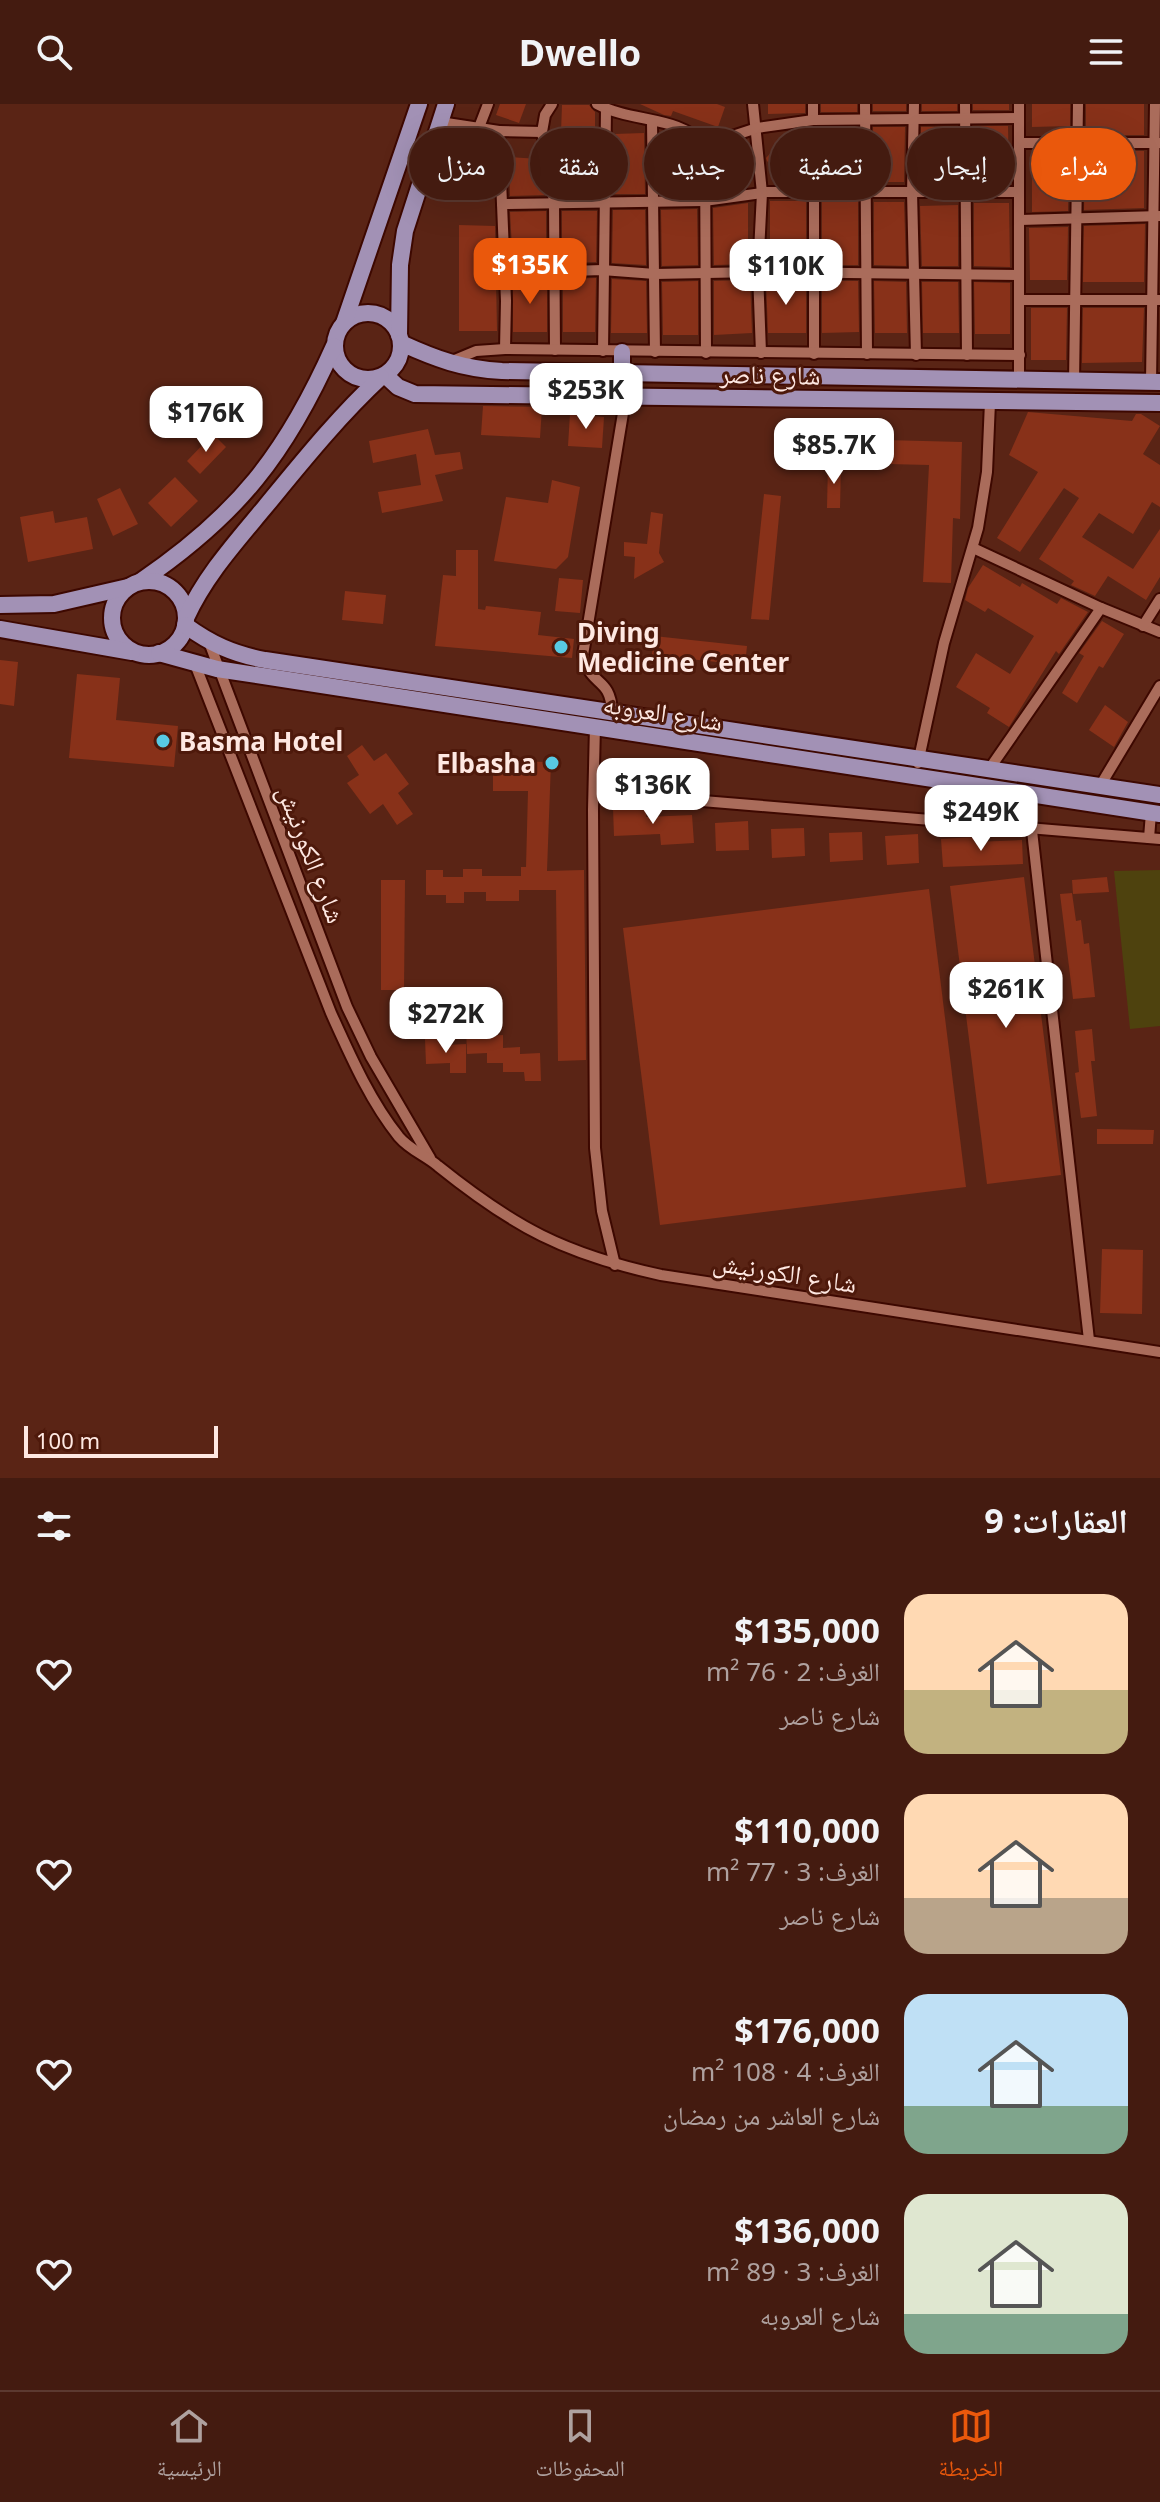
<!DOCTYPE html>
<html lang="ar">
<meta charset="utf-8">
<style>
:root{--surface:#441b10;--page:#4e281e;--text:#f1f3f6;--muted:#afa19f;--line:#5c3930;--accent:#ea580c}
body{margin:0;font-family:"Noto Sans","Noto Naskh Arabic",sans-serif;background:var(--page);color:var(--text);direction:rtl;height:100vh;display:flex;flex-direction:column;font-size:30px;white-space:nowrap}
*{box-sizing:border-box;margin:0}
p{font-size:26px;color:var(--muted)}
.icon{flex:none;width:44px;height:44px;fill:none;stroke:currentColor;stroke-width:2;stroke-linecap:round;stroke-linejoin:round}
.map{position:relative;height:1374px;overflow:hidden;direction:ltr}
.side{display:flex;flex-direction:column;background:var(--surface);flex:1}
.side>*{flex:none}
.banner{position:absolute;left:24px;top:24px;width:1112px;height:72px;direction:rtl;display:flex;gap:16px}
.scale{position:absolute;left:24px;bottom:20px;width:194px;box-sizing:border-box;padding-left:8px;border:4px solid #fee8e2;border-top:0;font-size:22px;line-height:28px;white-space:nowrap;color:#fee8e2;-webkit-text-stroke:6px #4e190b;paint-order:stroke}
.price{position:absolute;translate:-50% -68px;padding:0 18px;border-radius:16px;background:#fff;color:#222;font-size:26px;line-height:52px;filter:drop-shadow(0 2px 4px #0008)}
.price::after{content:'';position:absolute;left:50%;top:48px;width:24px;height:18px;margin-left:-12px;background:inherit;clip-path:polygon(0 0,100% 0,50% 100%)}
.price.current{background:var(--accent);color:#fff}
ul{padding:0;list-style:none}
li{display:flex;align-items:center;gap:24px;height:200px;padding:0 32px}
li span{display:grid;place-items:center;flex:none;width:224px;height:160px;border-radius:24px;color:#555}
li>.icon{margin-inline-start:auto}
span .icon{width:96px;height:96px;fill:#fffc;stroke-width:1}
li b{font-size:34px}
h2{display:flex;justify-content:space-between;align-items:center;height:96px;padding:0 32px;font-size:34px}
.chip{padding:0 28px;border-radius:36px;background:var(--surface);box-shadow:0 8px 32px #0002,0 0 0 2px var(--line);font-size:28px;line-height:72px}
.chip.current{background:var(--accent);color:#fff}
header{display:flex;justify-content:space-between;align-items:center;height:104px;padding:0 32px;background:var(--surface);font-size:36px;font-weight:700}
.tabs{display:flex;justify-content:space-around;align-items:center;height:112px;border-top:2px solid var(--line);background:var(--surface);font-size:22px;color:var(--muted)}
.tabs a{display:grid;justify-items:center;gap:4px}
.tabs .current{color:var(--accent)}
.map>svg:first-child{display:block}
.green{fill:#4e420e}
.building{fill:#883119}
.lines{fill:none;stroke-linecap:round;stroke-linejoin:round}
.minor-casing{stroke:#3d0800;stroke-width:14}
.primary-casing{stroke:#3d0800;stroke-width:20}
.minor{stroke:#aa6c5b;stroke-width:10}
.primary{stroke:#a291b5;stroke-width:16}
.poi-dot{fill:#58c9e3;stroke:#4e190b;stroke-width:3}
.labels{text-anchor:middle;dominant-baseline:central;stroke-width:6;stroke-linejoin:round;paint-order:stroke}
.street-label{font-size:26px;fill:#fee8e2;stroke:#4e190b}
.poi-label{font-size:26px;font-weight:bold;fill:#fee8e2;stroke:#4e190b;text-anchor:start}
</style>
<header><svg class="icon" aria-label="menu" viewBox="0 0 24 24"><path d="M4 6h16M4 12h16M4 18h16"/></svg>Dwello<svg class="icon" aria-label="search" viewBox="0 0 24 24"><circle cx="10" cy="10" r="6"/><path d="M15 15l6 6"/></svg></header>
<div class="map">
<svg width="1160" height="1374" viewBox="0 0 1160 1374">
<rect width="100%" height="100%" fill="#5a2415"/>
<polygon class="green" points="1160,766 1160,922 1130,925 1114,767"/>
<g class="building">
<polygon points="500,0 526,0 519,19 496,11"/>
<polygon points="640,0 717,0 725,3 718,23 673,7 671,12 664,11"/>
<polygon points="768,0 805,0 805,9 768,10"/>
<rect x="821" y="0" width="36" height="8"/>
<rect x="873" y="0" width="33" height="7"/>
<rect x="922" y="0" width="35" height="7"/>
<rect x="973" y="0" width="36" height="6"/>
<polygon points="1032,0 1070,0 1070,22 1032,23"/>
<rect x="1086" y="0" width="58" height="31"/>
<polygon points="562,1 589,1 595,8 595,28 598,28 597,91 561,91 555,56 560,56"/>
<polygon points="973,22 1008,22 1009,79 974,79"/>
<polygon points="873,23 905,23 904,78 874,78"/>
<polygon points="921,23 957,23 958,78 920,78"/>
<polygon points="798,26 830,56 810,78 803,72 796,80 791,80 767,57 766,54 791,27"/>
<polygon points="644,29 645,90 613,90 614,30"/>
<polygon points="660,30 674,30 695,43 697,89 661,90"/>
<polygon points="1032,47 1069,47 1068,107 1032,108"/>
<polygon points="1085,47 1144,47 1144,104 1084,106"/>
<polygon points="509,53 539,55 545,91 510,92"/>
<polygon points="713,54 749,55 748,83 713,88"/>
<polygon points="858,96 858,161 822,161 822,97"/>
<polygon points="770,97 806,97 806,161 770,160"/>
<polygon points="874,98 904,98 906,162 874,161"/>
<polygon points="748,99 748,160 714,161 713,104"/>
<polygon points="974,99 1009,99 1010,163 974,162"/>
<polygon points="958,101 958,162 922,162 920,102"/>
<polygon points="697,105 698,161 662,162 661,106"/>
<polygon points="613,106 645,106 646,161 612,159"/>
<polygon points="546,107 546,160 513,161 510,108"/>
<polygon points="562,107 597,107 596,158 562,159"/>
<polygon points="1145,120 1144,178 1083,178 1084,122"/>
<polygon points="459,121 495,122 497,227 459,227"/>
<polygon points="1068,123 1067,176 1030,176 1029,124"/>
<polygon points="596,174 595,228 563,228 563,175"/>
<polygon points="612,175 646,177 647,229 611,229"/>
<polygon points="547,176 547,228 513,228 513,177"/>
<polygon points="750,176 752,229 714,231 714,177"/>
<polygon points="766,176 806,177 806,229 768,229"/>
<polygon points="698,177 698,231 663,231 662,178"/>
<polygon points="822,177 858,177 859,228 822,229"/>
<polygon points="874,177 906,178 907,229 875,229"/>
<polygon points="922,178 958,178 959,229 923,229"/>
<polygon points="974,178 1010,179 1010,230 975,230"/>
<polygon points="1031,204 1067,204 1066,256 1031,256"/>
<polygon points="1083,204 1144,204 1142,258 1082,259"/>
<polygon points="483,302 542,303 540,334 481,331"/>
<polygon points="1028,308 1132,317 1136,310 1141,310 1160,322 1143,350 1160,361 1160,403 1152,398 1133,430 1099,409 1082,433 1133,465 1160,425 1160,473 1146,496 1108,472 1095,492 1071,481 1074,477 1039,455 1079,394 1064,384 1020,448 997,434 1038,368 1009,351"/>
<polygon points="570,310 604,313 602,344 568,342"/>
<polygon points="428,325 435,351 460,348 463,365 435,371 443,397 382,409 378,388 421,381 416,350 373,359 369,337"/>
<polygon points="213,330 226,343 200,370 187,357"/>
<polygon points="847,335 962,338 960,415 953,414 951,479 923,478 929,361 846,359"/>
<polygon points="828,359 841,360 840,404 827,404"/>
<polygon points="175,373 198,397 171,423 148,399"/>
<polygon points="552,376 580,383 568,453 556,465 494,457 506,393 548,399"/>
<polygon points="120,384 138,420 113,432 97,395"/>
<polygon points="764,390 781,392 769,516 751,515"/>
<polygon points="53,407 55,419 87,413 93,445 28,458 20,413"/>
<polygon points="651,408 663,410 659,449 664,458 634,475 635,453 624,452 624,438 647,440"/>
<polygon points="456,446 478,446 478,505 485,506 486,502 541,508 538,531 574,535 572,554 435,542 443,471 456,472"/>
<polygon points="983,461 1020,483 1022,479 1057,500 1061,494 1088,508 1059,550 1056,547 1009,623 987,609 990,604 956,583 976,549 1010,570 1034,532 988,504 985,508 965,496 968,484"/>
<polygon points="559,474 583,476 580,509 555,507"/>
<polygon points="345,487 386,491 383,520 342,516"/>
<polygon points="1102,517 1124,530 1103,564 1099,562 1077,599 1062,589 1084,552 1079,549"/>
<polygon points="654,532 747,542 745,561 652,551"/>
<polygon points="0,556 18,558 14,602 0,600"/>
<polygon points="77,570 120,574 116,616 178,622 174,663 69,654"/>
<polygon points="1105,601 1128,618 1114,643 1089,626"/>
<polygon points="362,641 374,657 386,649 409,680 398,689 413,710 397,721 383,700 370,710 347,679 359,671 347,652"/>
<polygon points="493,657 551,658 547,767 584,766 586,956 558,957 556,786 519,786 519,797 486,797 486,788 464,788 464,799 446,799 446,791 426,791 426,766 443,766 443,773 463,773 463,765 482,765 482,772 521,772 521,763 526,763 528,687 493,687"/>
<polygon points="646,702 646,713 692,711 694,739 661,741 660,730 614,732 613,704"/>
<polygon points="748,717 749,746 716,747 715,719"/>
<polygon points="804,724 805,752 772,754 771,725"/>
<polygon points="862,728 863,756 830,758 829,729"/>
<polygon points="918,730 919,759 887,761 885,732"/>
<polygon points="974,733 974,738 1022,736 1023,760 943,763 941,735"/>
<polygon points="1024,773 1061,1071 987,1080 950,782"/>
<polygon points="1107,773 1109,788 1073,790 1072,776"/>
<polygon points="381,776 405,776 404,886 381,886"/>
<polygon points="929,785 966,1083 660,1121 623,824"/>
<polygon points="1072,789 1076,817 1081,816 1084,840 1089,839 1095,893 1073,895 1060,790"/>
<polygon points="466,924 484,924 484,932 503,931 503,944 520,943 520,950 540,949 541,977 525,977 524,968 503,968 503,959 487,959 487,949 467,950"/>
<polygon points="1092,925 1095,957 1091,957 1097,1012 1081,1014 1075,969 1079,968 1075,927"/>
<polygon points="445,934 445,941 466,940 466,969 450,969 450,959 426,960 425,935"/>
<polygon points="1097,1025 1154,1026 1153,1040 1097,1040"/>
<polygon points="1102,1145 1143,1146 1142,1210 1100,1209"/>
</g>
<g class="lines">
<defs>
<g id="minor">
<polyline points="552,0 545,11 542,28 554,97 555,246"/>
<path d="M597,0C632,19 678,11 705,41"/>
<polyline points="753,0 762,89 758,168 761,249"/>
<polyline points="865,0 867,250"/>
<polyline points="914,0 912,88 916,251"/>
<polyline points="965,0 967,251"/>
<polyline points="813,16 813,0"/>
<polyline points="440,18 499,27 506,197 505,245"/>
<polyline points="652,18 655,248"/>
<polyline points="478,26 488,0"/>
<polyline points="499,27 542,28"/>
<polyline points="1020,39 1160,39"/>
<polyline points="762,88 1019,88"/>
<polyline points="502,100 704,97 762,89"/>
<polyline points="1020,116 1160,112"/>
<polyline points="504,169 602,166 655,170 758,168 1019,171"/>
<polyline points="1019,196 1160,196"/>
<polyline points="603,247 606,5"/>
<polyline points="706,249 705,41 757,24 813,16 1019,14"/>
<polyline points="814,250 814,88"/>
<polyline points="452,257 476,247 505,245 1020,251"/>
<polyline points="1019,276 1019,0"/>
<polyline points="1151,278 1155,0"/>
<polyline points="1074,279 1078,0"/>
<polyline points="973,444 1101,504 1160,528"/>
<polyline points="1143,522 1160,495"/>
<polyline points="209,538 347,903 371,953 430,1054"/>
<path d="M195,560L331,909C350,951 370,997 399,1033C410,1046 425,1051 438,1062C514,1123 564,1150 661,1171L1160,1248"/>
<path d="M612,607C610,572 591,584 583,551L626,291"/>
<polyline points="595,622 593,706 595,1044 602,1107 615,1161"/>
<polyline points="918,659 944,539 978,424 987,368 990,298"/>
<polyline points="990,664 1101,504"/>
<polyline points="1100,682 1160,582"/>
<polyline points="594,688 1160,735"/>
<polyline points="1028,691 1089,1236"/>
<polyline points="1149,734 1151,709"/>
</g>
<g id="primary">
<circle cx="368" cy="242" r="33"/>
<polyline points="344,219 419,0"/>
<polyline points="399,231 400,161 405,127 446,0"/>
<path d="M401,239C436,255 463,265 502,267L1160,278"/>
<polyline points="622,268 622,248"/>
<polyline points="385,271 398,283 415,290 1160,299"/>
<path d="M141,477C238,411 286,350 334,242"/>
<circle cx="149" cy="514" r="37"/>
<polyline points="0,501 54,500 128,483"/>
<path d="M186,514C205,472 236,438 265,403C302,358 338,313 381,273"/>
<path d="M185,521C211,540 233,550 265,556L1160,691"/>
<polyline points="0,525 132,548"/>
<polyline points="159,549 217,565 1160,710"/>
</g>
</defs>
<use href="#minor" class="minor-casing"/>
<use href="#primary" class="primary-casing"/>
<use href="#minor" class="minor"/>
<use href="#primary" class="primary"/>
</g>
<g class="poi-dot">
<circle cx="561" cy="543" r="8"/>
<circle cx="163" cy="637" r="8"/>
<circle cx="552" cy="659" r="8"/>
</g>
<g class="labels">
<g class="street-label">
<text transform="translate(770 270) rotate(1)">شارع ناصر</text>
<text transform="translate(663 608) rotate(9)">شارع العروبه</text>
<text transform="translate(312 750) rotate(69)">شارع الكورنيش</text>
<text transform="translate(785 1168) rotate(9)">شارع الكورنيش</text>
</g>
<g class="poi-label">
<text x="577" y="528">Diving<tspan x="577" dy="30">Medicine Center</tspan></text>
<text x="179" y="637">Basma Hotel</text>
<text x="536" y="659" text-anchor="end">Elbasha</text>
</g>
</g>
</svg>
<div class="scale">100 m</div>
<b class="price current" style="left:530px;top:202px">$135K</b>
<b class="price" style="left:786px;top:203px">$110K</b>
<b class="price" style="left:586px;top:327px">$253K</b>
<b class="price" style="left:206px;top:350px">$176K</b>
<b class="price" style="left:834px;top:382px">$85.7K</b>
<b class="price" style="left:653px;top:722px">$136K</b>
<b class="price" style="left:981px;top:749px">$249K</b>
<b class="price" style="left:1006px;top:926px">$261K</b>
<b class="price" style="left:446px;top:951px">$272K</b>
<div class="banner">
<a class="chip current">شراء</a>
<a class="chip">إيجار</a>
<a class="chip">تصفية</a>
<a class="chip">جديد</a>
<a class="chip">شقة</a>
<a class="chip">منزل</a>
</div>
</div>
<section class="side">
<h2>العقارات: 9<svg class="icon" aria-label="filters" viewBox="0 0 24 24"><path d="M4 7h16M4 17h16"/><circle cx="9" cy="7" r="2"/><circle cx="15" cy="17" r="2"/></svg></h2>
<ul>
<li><span style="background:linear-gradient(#ffd9b3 60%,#c2b280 0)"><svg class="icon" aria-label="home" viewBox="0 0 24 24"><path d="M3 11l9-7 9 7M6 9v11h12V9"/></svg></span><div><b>$135,000</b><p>الغرف: 2 · 76 m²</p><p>شارع ناصر</p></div><svg class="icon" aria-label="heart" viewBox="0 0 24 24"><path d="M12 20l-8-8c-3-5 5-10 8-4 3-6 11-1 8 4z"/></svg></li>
<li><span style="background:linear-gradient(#ffd9b3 65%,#b9a48a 0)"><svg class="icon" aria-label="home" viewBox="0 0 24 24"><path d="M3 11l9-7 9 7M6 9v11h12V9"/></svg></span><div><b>$110,000</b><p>الغرف: 3 · 77 m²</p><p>شارع ناصر</p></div><svg class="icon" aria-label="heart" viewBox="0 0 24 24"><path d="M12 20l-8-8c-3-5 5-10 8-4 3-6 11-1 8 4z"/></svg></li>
<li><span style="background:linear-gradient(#bfe0f5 70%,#7fa58c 0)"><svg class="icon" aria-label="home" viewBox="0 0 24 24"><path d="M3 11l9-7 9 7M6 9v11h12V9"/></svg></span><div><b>$176,000</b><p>الغرف: 4 · 108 m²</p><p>شارع العاشر من رمضان</p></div><svg class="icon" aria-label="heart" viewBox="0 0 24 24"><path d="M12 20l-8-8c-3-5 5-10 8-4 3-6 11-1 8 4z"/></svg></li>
<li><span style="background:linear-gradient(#dfe7d0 75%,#7fa58c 0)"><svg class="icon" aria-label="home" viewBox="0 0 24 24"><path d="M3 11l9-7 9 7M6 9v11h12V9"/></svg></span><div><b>$136,000</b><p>الغرف: 3 · 89 m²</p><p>شارع العروبه</p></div><svg class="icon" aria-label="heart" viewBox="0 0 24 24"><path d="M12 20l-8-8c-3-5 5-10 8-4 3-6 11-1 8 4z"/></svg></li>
</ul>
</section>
<nav class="tabs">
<a class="current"><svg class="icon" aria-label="map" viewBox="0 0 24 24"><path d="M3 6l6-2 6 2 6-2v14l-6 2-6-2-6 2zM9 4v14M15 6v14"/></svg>الخريطة</a>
<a><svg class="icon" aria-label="saved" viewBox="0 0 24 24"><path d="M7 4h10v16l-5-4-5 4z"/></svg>المحفوظات</a>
<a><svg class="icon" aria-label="home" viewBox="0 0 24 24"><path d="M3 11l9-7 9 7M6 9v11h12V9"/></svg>الرئيسية</a>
</nav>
